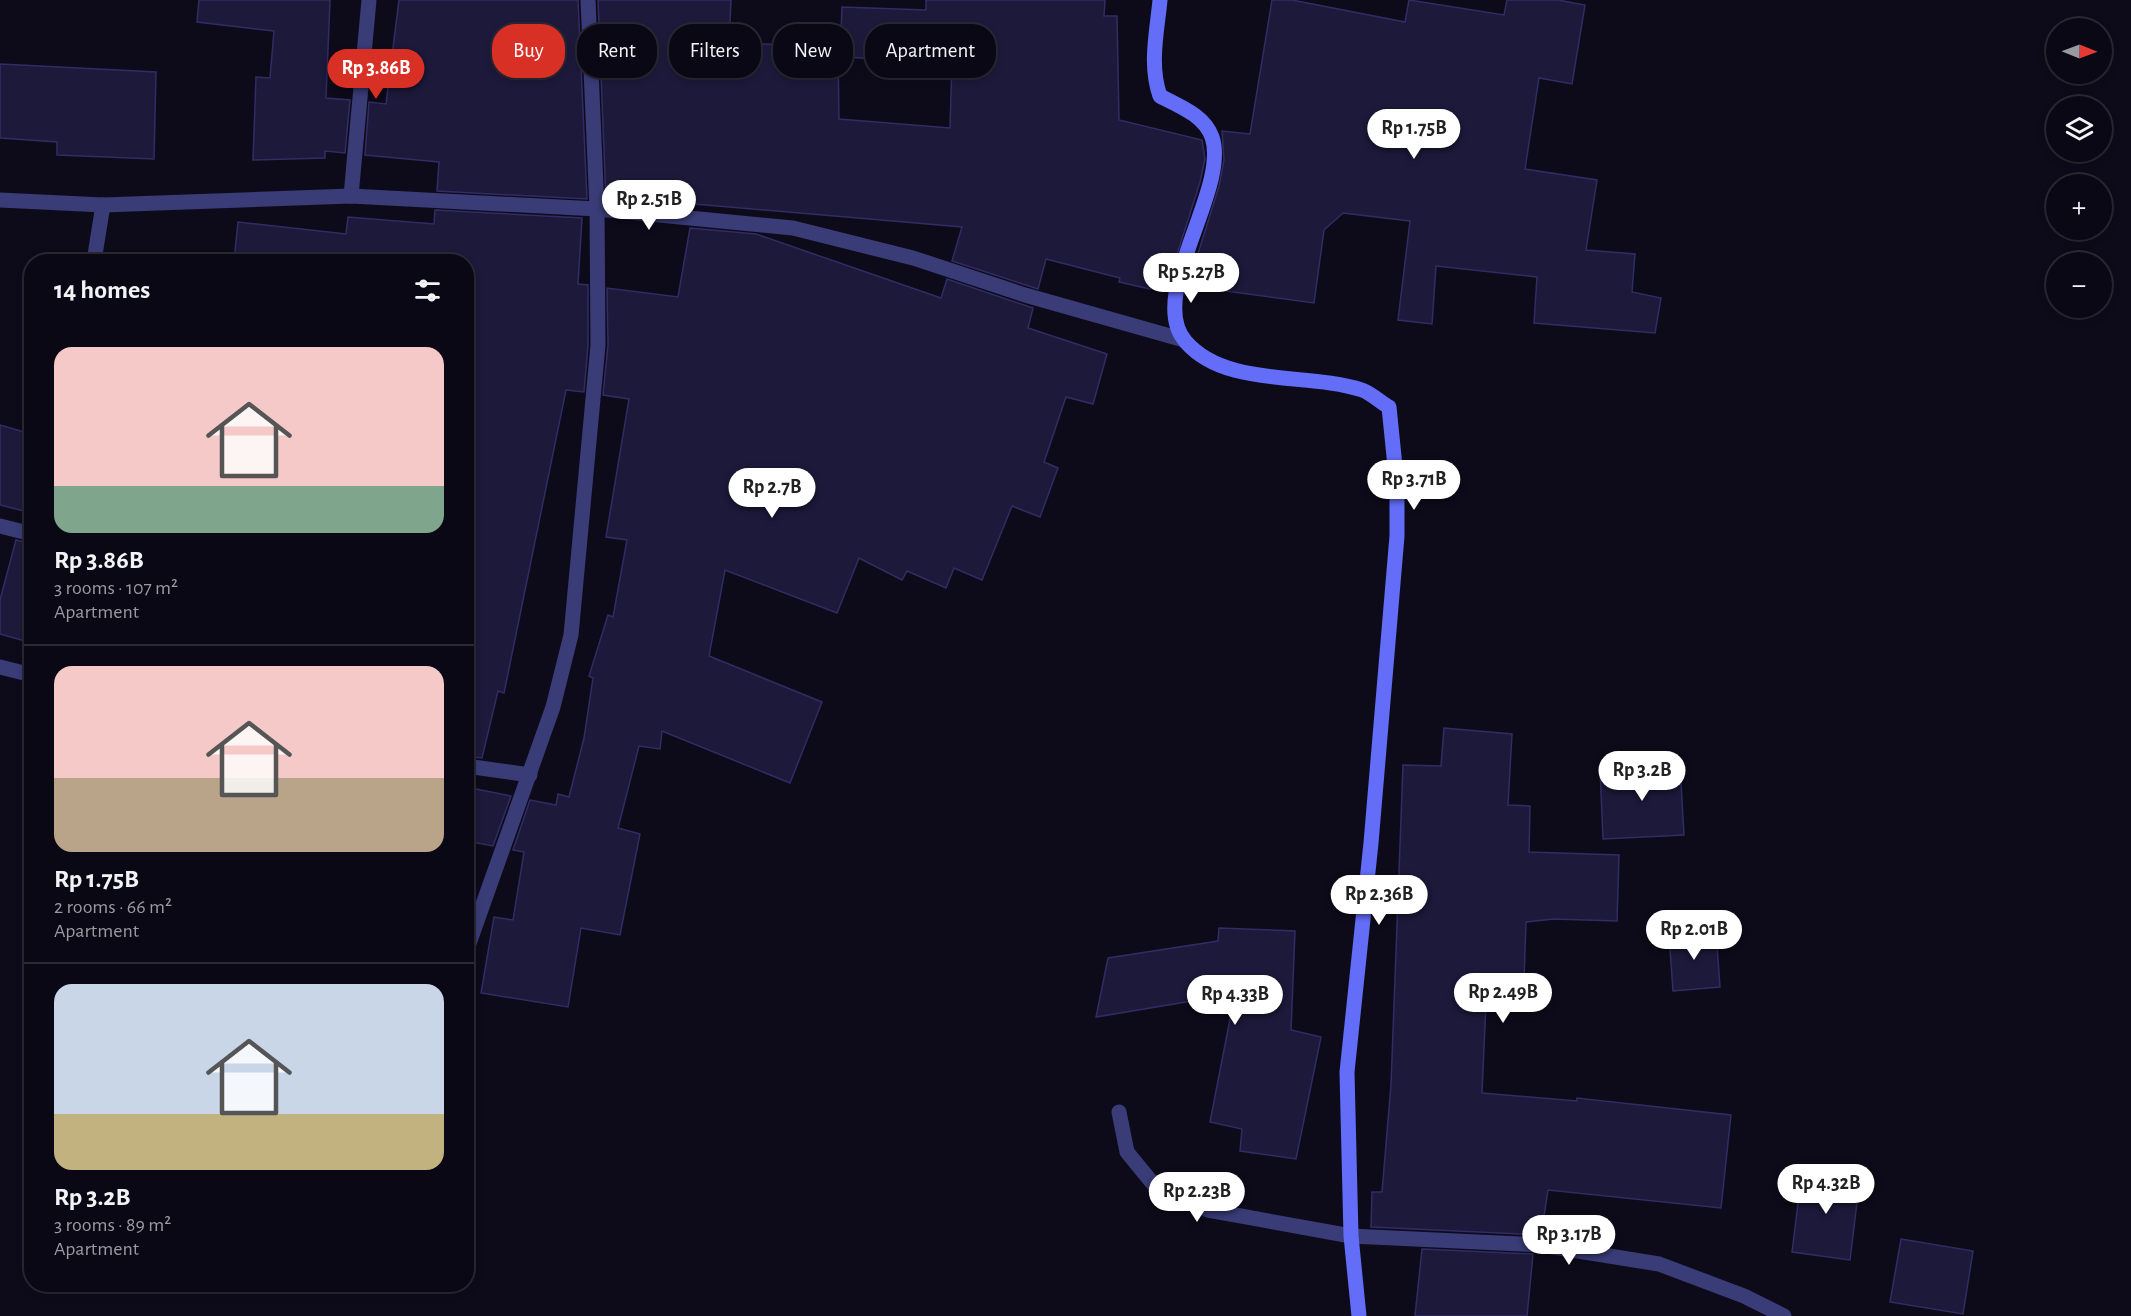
<!DOCTYPE html>
<meta charset="utf-8">
<style>
:root{--surface:#0a0814;--page:#181622;--text:#f1f3f6;--muted:#999aa0;--line:#2a2934;--accent:#d93025}
body{margin:0;font-family:"Alegreya Sans",sans-serif;background:var(--page);color:var(--text);height:100vh;display:flex;flex-direction:column;font-size:22px;white-space:nowrap}
*{box-sizing:border-box;margin:0}
p{font-size:20px;color:var(--muted)}
.icon{flex:none;width:33px;height:33px;fill:none;stroke:currentColor;stroke-width:2;stroke-linecap:round;stroke-linejoin:round}
.map{position:relative;flex:1;overflow:hidden}
.panel{position:absolute;left:24px;top:254px;width:450px;height:1038px;display:flex;flex-direction:column;background:var(--surface);border-radius:24px;box-shadow:0 3px 9px #0003,0 0 0 2px var(--line)}
.panel>*{flex:none}
.guide{position:absolute;left:492px;top:24px;width:570px;height:54px;display:flex;gap:12px}
.needle{width:39px;rotate:91deg}
.buttons{position:absolute;left:2046px;top:18px;display:grid;gap:12px}
.buttons a{display:grid;place-items:center;width:66px;height:66px;border-radius:50%;background:var(--surface);box-shadow:0 3px 9px #0003,0 0 0 2px var(--line);font-size:30px}
.price{position:absolute;translate:-50% -51px;padding:0 14px;border-radius:21px;background:#fff;color:#222;font-size:20px;line-height:39px;filter:drop-shadow(0 2px 3px #0008)}
.price::after{content:'';position:absolute;left:50%;top:36px;width:18px;height:14px;margin-left:-9px;background:inherit;clip-path:polygon(0 0,100% 0,50% 100%)}
.price.current{background:var(--accent);color:#fff}
ul{padding:0;list-style:none}
li{display:grid;align-content:center;gap:12px;height:318px;padding:0 30px}
li+li{border-top:2px solid var(--line)}
li span{display:grid;place-items:center;height:186px;border-radius:18px;color:#555}
li>.icon{margin-inline-start:auto}
span .icon{width:108px;height:108px;fill:#fffc;stroke-width:1}
li b{font-size:26px}
h2{display:flex;justify-content:space-between;align-items:center;height:72px;padding:0 30px;font-size:26px}
.chip{padding:0 21px;border-radius:24px;background:var(--surface);box-shadow:0 3px 9px #0003,0 0 0 2px var(--line);font-size:21px;line-height:54px}
.chip.current{background:var(--accent);color:#fff}
.map>svg:first-child{display:block}
.building{fill:#1c193a;stroke:#322c65;stroke-width:1.5}
.lines{fill:none;stroke-linecap:round;stroke-linejoin:round}
.lane{stroke:#393c77;stroke-width:15}
.street{stroke:#393c77;stroke-width:15}
.secondary{stroke:#636df8;stroke-width:15}
</style>
<div class="map">
<svg width="2131" height="1316" viewBox="0 0 2131 1316">
<rect width="100%" height="100%" fill="#0d0b1a"/>
<g class="building">
<polygon points="199,0 330,0 326,98 350,100 345,153 325,151 325,158 253,160 256,77 270,78 274,31 197,22"/>
<polygon points="399,0 578,0 587,199 437,191 439,162 365,155 369,102 386,104"/>
<polygon points="598,0 731,0 729,43 838,46 839,119 950,128 952,62 840,57 842,7 926,10 926,0 1105,0 1104,16 1117,16 1119,120 1202,140 1205,159 1200,182 1168,283 1152,281 1150,289 1119,282 1120,278 1046,259 1038,289 952,261 962,227 694,204 606,200"/>
<polygon points="1272,0 1292,0 1405,22 1409,0 1504,15 1507,0 1558,0 1585,5 1572,84 1539,78 1525,169 1597,180 1586,250 1635,254 1632,292 1661,298 1655,333 1534,323 1537,277 1436,266 1432,324 1398,320 1410,221 1343,213 1324,230 1314,303 1188,286 1219,186 1224,160 1222,131 1250,134"/>
<polygon points="0,64 156,72 154,159 57,155 57,142 0,138"/>
<polygon points="435,210 582,218 578,284 588,285 588,345 584,392 566,390 504,693 498,691 482,758 466,756 466,261 234,261 238,222 346,234 348,217 434,224"/>
<polygon points="690,228 756,234 941,298 947,279 1033,308 1028,328 1107,354 1093,404 1066,397 1044,462 1058,468 1040,517 1012,506 982,580 954,568 946,588 907,571 902,580 859,558 837,613 725,570 709,656 822,702 790,783 662,731 660,749 639,746 618,828 640,834 620,935 581,928 568,1007 481,993 494,917 513,920 524,852 513,850 530,800 556,805 558,794 569,797 584,738 593,678 589,676 608,615 613,617 627,540 606,537 629,399 603,395 608,345 607,288 678,297"/>
<polygon points="0,425 31,434 32,513 0,505"/>
<polygon points="16,540 32,544 32,643 0,634 0,600"/>
<polygon points="1444,728 1512,734 1508,805 1530,806 1529,852 1619,855 1617,921 1554,919 1526,922 1524,980 1487,979 1482,1093 1577,1101 1577,1098 1731,1115 1721,1208 1548,1190 1541,1235 1371,1227 1372,1192 1382,1192 1391,1085 1403,765 1441,766"/>
<polygon points="1680,765 1684,835 1603,839 1600,769"/>
<polygon points="466,787 511,796 493,846 466,841"/>
<polygon points="1219,928 1295,931 1291,1030 1321,1037 1296,1159 1240,1151 1242,1129 1210,1122 1231,1014 1215,1013 1216,997 1096,1017 1108,958 1218,941"/>
<polygon points="1716,931 1720,987 1673,991 1669,935"/>
<polygon points="1802,1171 1860,1178 1850,1260 1792,1252"/>
<polygon points="1901,1239 1973,1251 1963,1314 1890,1302"/>
<polygon points="1422,1249 1533,1254 1527,1316 1415,1316"/>
</g>
<g class="lines">
<g class="lane">
<polyline points="94,261 103,205"/>
<polyline points="0,526 32,534"/>
</g>
<g class="street">
<polyline points="351,196 369,0"/>
<polyline points="0,200 103,205 351,196 597,209 793,228 913,258 1025,295 1184,340"/>
<polyline points="0,667 32,675"/>
<polyline points="466,766 530,775"/>
<polyline points="466,952 553,707 571,635 598,345 597,209 588,0"/>
<polyline points="1119,1112 1127,1152 1154,1185 1208,1210 1351,1236 1541,1245 1659,1264 1744,1296 1784,1316"/>
</g>
<path class="secondary" d="M1160,0C1157,32 1149,65 1160,96C1179,106 1204,115 1212,137C1230,189 1145,297 1186,342C1226,388 1308,372 1362,390C1371,393 1380,402 1389,407L1397,486V536L1371,843L1347,1072L1351,1236L1359,1316"/>
</g>
</svg>
<div class="buttons">
<a><svg class="needle" viewBox="-14 -14 28 28"><path d="M0-13l5 13h-10z" fill="#e53935"/><path d="M0 13l5-13h-10z" fill="#999aa0"/></svg></a>
<a><svg class="icon" aria-label="layers" viewBox="0 0 24 24"><path d="M12 4l9 5-9 5-9-5zM3 14l9 5 9-5"/></svg></a>
<a>+</a>
<a>−</a>
</div>
<b class="price current" style="left:376px;top:100px">Rp 3.86B</b>
<b class="price" style="left:1414px;top:160px">Rp 1.75B</b>
<b class="price" style="left:649px;top:231px">Rp 2.51B</b>
<b class="price" style="left:1191px;top:304px">Rp 5.27B</b>
<b class="price" style="left:1414px;top:511px">Rp 3.71B</b>
<b class="price" style="left:772px;top:519px">Rp 2.7B</b>
<b class="price" style="left:1642px;top:802px">Rp 3.2B</b>
<b class="price" style="left:1379px;top:926px">Rp 2.36B</b>
<b class="price" style="left:1694px;top:961px">Rp 2.01B</b>
<b class="price" style="left:1503px;top:1024px">Rp 2.49B</b>
<b class="price" style="left:1235px;top:1026px">Rp 4.33B</b>
<b class="price" style="left:1826px;top:1215px">Rp 4.32B</b>
<b class="price" style="left:1197px;top:1223px">Rp 2.23B</b>
<b class="price" style="left:1569px;top:1266px">Rp 3.17B</b>
<div class="guide">
<a class="chip current">Buy</a>
<a class="chip">Rent</a>
<a class="chip">Filters</a>
<a class="chip">New</a>
<a class="chip">Apartment</a>
</div>
<section class="panel">
<h2>14 homes<svg class="icon" aria-label="filters" viewBox="0 0 24 24"><path d="M4 7h16M4 17h16"/><circle cx="9" cy="7" r="2"/><circle cx="15" cy="17" r="2"/></svg></h2>
<ul>
<li><span style="background:linear-gradient(#f6c9c9 75%,#7fa58c 0)"><svg class="icon" aria-label="home" viewBox="0 0 24 24"><path d="M3 11l9-7 9 7M6 9v11h12V9"/></svg></span><div><b>Rp 3.86B</b><p>3 rooms · 107 m²</p><p>Apartment</p></div></li>
<li><span style="background:linear-gradient(#f6c9c9 60%,#b9a48a 0)"><svg class="icon" aria-label="home" viewBox="0 0 24 24"><path d="M3 11l9-7 9 7M6 9v11h12V9"/></svg></span><div><b>Rp 1.75B</b><p>2 rooms · 66 m²</p><p>Apartment</p></div></li>
<li><span style="background:linear-gradient(#c9d6e8 70%,#c2b280 0)"><svg class="icon" aria-label="home" viewBox="0 0 24 24"><path d="M3 11l9-7 9 7M6 9v11h12V9"/></svg></span><div><b>Rp 3.2B</b><p>3 rooms · 89 m²</p><p>Apartment</p></div></li>
</ul>
</section>
</div>
